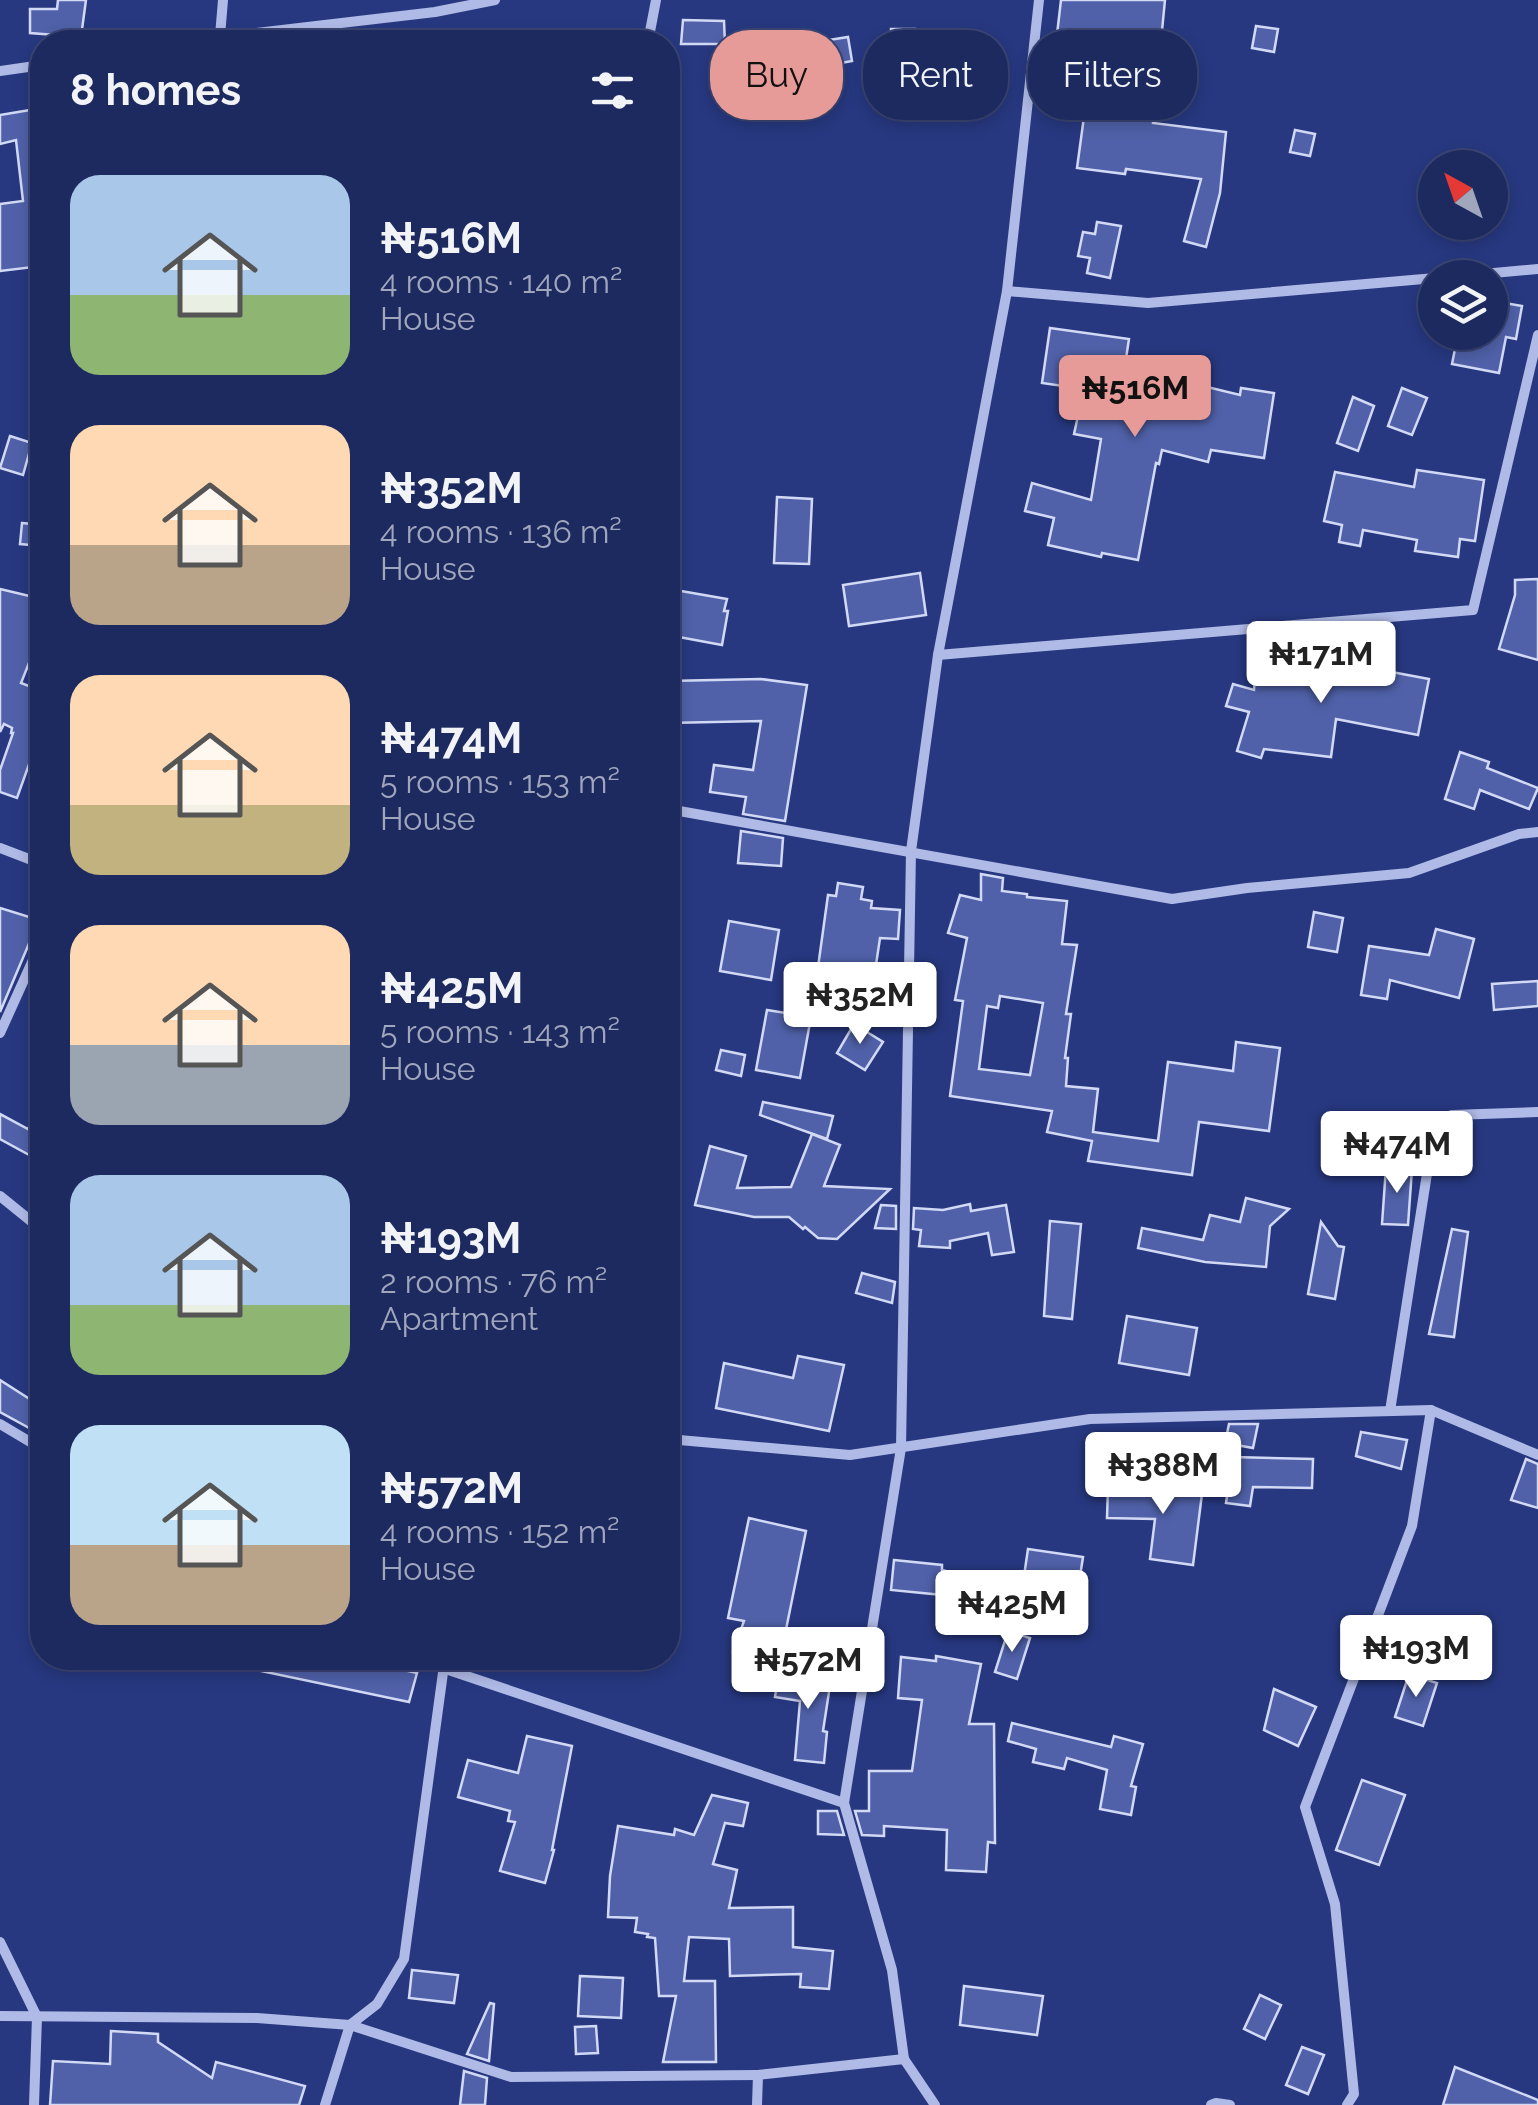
<!DOCTYPE html>
<meta charset="utf-8">
<style>
:root{--surface:#1d2a60;--page:#253266;--text:#f1f3f6;--muted:#a0a7bd;--line:#3b4675;--accent:#e69b98}
body{margin:0;font-family:Raleway,sans-serif;background:var(--page);color:var(--text);height:100vh;display:flex;flex-direction:column;font-size:38px;white-space:nowrap}
*{box-sizing:border-box;margin:0}
p{font-size:32px;color:var(--muted)}
.icon{flex:none;width:55px;height:55px;fill:none;stroke:currentColor;stroke-width:2;stroke-linecap:round;stroke-linejoin:round}
.map{position:relative;flex:1;overflow:hidden}
.panel{position:absolute;left:30px;top:30px;width:650px;height:1640px;display:flex;flex-direction:column;background:var(--surface);border-radius:40px;box-shadow:0 5px 15px #0003,0 0 0 2px var(--line)}
.panel>*{flex:none}
.top-card{position:absolute;left:710px;top:30px;width:678px;height:90px;display:flex;gap:20px}
.needle{width:65px;rotate:320deg}
.tools{position:absolute;left:1418px;top:150px;display:grid;gap:20px}
.tools a{display:grid;place-items:center;width:90px;height:90px;border-radius:50%;background:var(--surface);box-shadow:0 5px 15px #0003,0 0 0 2px var(--line);font-size:50px}
.price{position:absolute;translate:-50% -85px;padding:0 22px;border-radius:10px;background:#fff;color:#222;font-size:32px;line-height:65px;filter:drop-shadow(0 2px 5px #0008)}
.price::after{content:'';position:absolute;left:50%;top:60px;width:30px;height:22px;margin-left:-15px;background:inherit;clip-path:polygon(0 0,100% 0,50% 100%)}
.price.active{background:var(--accent);color:#111}
ul{padding:0;list-style:none}
li{display:flex;align-items:center;gap:30px;height:250px;padding:0 40px}
li span{display:grid;place-items:center;flex:none;width:280px;height:200px;border-radius:30px;color:#555}
li>.icon{margin-inline-start:auto}
span .icon{width:120px;height:120px;fill:#fffc;stroke-width:1}
li b{font-size:42px}
h2{display:flex;justify-content:space-between;align-items:center;height:120px;padding:0 40px;font-size:42px}
.tag{padding:0 35px;border-radius:40px;background:var(--surface);box-shadow:0 5px 15px #0003,0 0 0 2px var(--line);font-size:35px;line-height:90px}
.tag.active{background:var(--accent);color:#111}
.map>svg:first-child{display:block}
.building{fill:#5061a9;stroke:#d2d9f5;stroke-width:2.5;fill-rule:evenodd}
.lines{fill:none;stroke-linecap:round;stroke-linejoin:round}
.minor{stroke:#afbae6;stroke-width:10}
</style>
<div class="map">
<svg width="1538" height="2105" viewBox="0 0 1538 2105">
<rect width="100%" height="100%" fill="#273880"/>
<g class="building">
<polygon points="58,0 86,0 81,37 30,33 30,9 57,9"/>
<polygon points="1061,0 1165,0 1153,123 1226,132 1220,193 1206,247 1184,241 1201,179 1126,169 1125,174 1077,168 1086,102 1074,100 1082,46 1056,43"/>
<polygon points="683,20 724,21 725,44 681,44"/>
<polygon points="1256,26 1278,29 1274,52 1252,48"/>
<rect x="891" y="29" width="24" height="21"/>
<polygon points="848,37 852,61 814,68 810,43"/>
<polygon points="42,108 42,266 0,271 0,204 23,201 16,140 0,144 0,115"/>
<polygon points="1295,130 1315,134 1310,156 1290,152"/>
<polygon points="1097,222 1121,226 1110,278 1087,273 1090,258 1078,256 1083,232 1095,234"/>
<polygon points="1499,302 1522,306 1516,339 1506,337 1499,373 1452,364 1457,339 1466,341 1468,332 1493,332"/>
<polygon points="1050,328 1129,339 1123,378 1190,389 1191,383 1240,395 1241,388 1274,393 1264,458 1211,450 1208,462 1162,450 1159,464 1156,463 1138,560 1102,553 1101,557 1048,545 1054,518 1025,511 1032,483 1091,500 1101,439 1074,434 1084,389 1042,383"/>
<polygon points="1402,388 1427,398 1412,435 1388,426"/>
<polygon points="1353,397 1374,406 1358,451 1337,443"/>
<polygon points="10,436 32,443 23,475 0,468"/>
<polygon points="1417,470 1484,480 1475,541 1460,539 1458,557 1415,551 1417,540 1363,530 1360,546 1339,542 1342,525 1324,521 1335,472 1414,487"/>
<polygon points="777,497 812,499 809,564 774,563"/>
<polygon points="22,523 42,525 42,546 20,544"/>
<polygon points="920,573 926,615 849,626 843,585"/>
<polygon points="1538,579 1538,660 1499,649 1515,595 1515,580"/>
<polygon points="0,589 42,599 42,644 37,643 21,683 42,691 42,744 37,742 17,798 0,792 0,770 13,733 11,733 12,728 4,724 0,732"/>
<polygon points="681,591 727,599 724,611 728,611 722,645 668,635 671,603 679,604"/>
<polygon points="1258,646 1281,648 1279,666 1379,680 1381,670 1429,679 1418,735 1336,719 1331,757 1264,749 1261,758 1237,751 1249,712 1226,706 1233,684 1254,690"/>
<polygon points="761,679 807,685 785,821 743,814 746,797 710,792 714,765 753,770 761,721 668,723 668,681"/>
<polygon points="1460,752 1489,762 1487,768 1538,788 1529,809 1480,790 1474,809 1445,799"/>
<polygon points="741,831 783,838 781,866 738,863"/>
<path d="M981,874L1003,878L1002,891L1027,894V897L1067,901L1062,944L1077,945L1066,1014H1071L1065,1058H1068L1066,1086L1098,1089L1093,1132L1158,1141L1168,1062L1233,1071L1236,1042L1280,1048L1269,1131L1199,1122L1192,1175L1088,1161L1092,1141L1047,1132L1052,1111L950,1096L963,1001L955,1000L967,938L948,933L960,895L981,900ZM1000,996L1043,1003L1030,1075L979,1069L987,1006L998,1008Z"/>
<polygon points="838,883 863,887 861,899 872,901 871,908 900,910 898,939 880,938 870,1005 814,996 828,895 836,896"/>
<polygon points="0,908 39,920 0,1012"/>
<polygon points="1314,912 1343,918 1337,952 1308,947"/>
<polygon points="729,921 779,930 771,980 720,971"/>
<polygon points="1436,929 1474,939 1459,998 1390,980 1387,999 1361,995 1369,946 1429,955"/>
<polygon points="1538,981 1538,1006 1494,1010 1492,984"/>
<polygon points="767,1010 811,1017 800,1078 756,1070"/>
<polygon points="854,1024 883,1042 865,1070 837,1053"/>
<polygon points="721,1050 745,1055 741,1076 716,1070"/>
<polygon points="763,1102 833,1116 827,1139 760,1115"/>
<polygon points="42,1103 42,1162 0,1139 0,1114 28,1129"/>
<polygon points="812,1134 840,1145 824,1186 890,1189 837,1239 818,1238 805,1227 803,1229 789,1217 754,1217 695,1205 710,1146 746,1156 737,1188 791,1187"/>
<polygon points="1386,1167 1412,1169 1408,1225 1382,1224"/>
<polygon points="1246,1198 1289,1209 1270,1226 1266,1267 1205,1262 1138,1248 1142,1228 1203,1240 1210,1215 1240,1222"/>
<polygon points="970,1204 971,1211 1006,1205 1014,1252 992,1255 988,1233 950,1241 950,1248 919,1246 921,1230 913,1229 914,1208 943,1210"/>
<polygon points="881,1205 896,1206 896,1229 875,1228"/>
<polygon points="1050,1221 1081,1224 1072,1319 1044,1316"/>
<polygon points="1321,1222 1338,1246 1344,1247 1335,1299 1308,1294"/>
<polygon points="1452,1229 1468,1232 1454,1337 1429,1334"/>
<polygon points="862,1273 895,1282 892,1303 856,1293"/>
<polygon points="1127,1316 1197,1328 1189,1375 1119,1363"/>
<polygon points="798,1356 844,1365 829,1431 716,1408 724,1363 793,1378"/>
<polygon points="0,1380 42,1407 42,1435 0,1412"/>
<polygon points="1229,1424 1258,1424 1253,1448 1225,1443"/>
<polygon points="1361,1432 1407,1440 1401,1469 1356,1456"/>
<polygon points="1233,1457 1313,1459 1312,1488 1253,1487 1250,1506 1226,1503"/>
<polygon points="1526,1459 1538,1464 1538,1508 1511,1500"/>
<polygon points="1160,1481 1203,1486 1193,1565 1150,1559 1155,1519 1107,1518 1108,1487 1159,1488"/>
<polygon points="749,1518 806,1531 778,1669 757,1664 758,1661 733,1652 744,1621 728,1618"/>
<polygon points="1028,1549 1083,1557 1075,1609 1020,1603"/>
<polygon points="894,1560 942,1565 942,1570 971,1578 965,1599 943,1593 943,1595 891,1590"/>
<polygon points="1008,1631 1030,1638 1017,1679 995,1672"/>
<polygon points="936,1656 981,1664 969,1724 994,1724 995,1843 988,1842 986,1872 946,1870 947,1830 884,1826 884,1836 862,1835 855,1811 869,1811 869,1771 912,1771 922,1700 898,1698 901,1657 936,1661"/>
<polygon points="243,1658 380,1658 378,1664 417,1673 409,1702 242,1667"/>
<polygon points="779,1671 831,1679 823,1731 827,1732 824,1763 795,1760 800,1701 775,1697"/>
<polygon points="1409,1674 1437,1683 1423,1726 1395,1717"/>
<polygon points="1274,1689 1316,1707 1298,1746 1264,1730"/>
<polygon points="1012,1723 1111,1747 1114,1736 1143,1744 1131,1786 1136,1787 1131,1815 1100,1809 1107,1770 1067,1758 1064,1769 1033,1762 1036,1749 1008,1741"/>
<polygon points="527,1736 572,1746 552,1850 554,1850 545,1883 500,1871 515,1822 508,1821 510,1811 458,1797 468,1760 518,1773"/>
<polygon points="1362,1780 1405,1795 1379,1865 1336,1850"/>
<polygon points="712,1795 748,1803 743,1826 725,1823 713,1864 737,1870 729,1908 793,1907 793,1947 833,1951 829,1989 800,1987 801,1974 730,1976 729,1939 689,1937 684,1981 715,1981 716,2062 663,2062 676,1996 659,1996 655,1938 647,1937 648,1934 635,1932 637,1918 608,1917 610,1876 618,1826 674,1835 675,1829 694,1835"/>
<polygon points="818,1811 837,1811 844,1835 818,1834"/>
<polygon points="412,1970 458,1975 454,2003 409,1998"/>
<polygon points="580,1976 623,1978 621,2018 578,2016"/>
<polygon points="964,1986 1043,1996 1037,2035 960,2025"/>
<polygon points="1260,1995 1281,2005 1265,2039 1244,2029"/>
<polygon points="490,2003 494,2004 489,2061 467,2054"/>
<polygon points="596,2026 598,2053 576,2054 575,2027"/>
<polygon points="111,2031 158,2034 158,2042 212,2078 216,2062 305,2086 299,2105 50,2105 53,2061 110,2064"/>
<polygon points="1302,2047 1324,2055 1308,2094 1286,2085"/>
<polygon points="1455,2067 1538,2100 1538,2105 1443,2105"/>
<polygon points="464,2071 487,2078 485,2105 460,2105"/>
</g>
<g class="lines">
<g class="minor">
<polyline points="1039,0 1007,291 1148,303 1435,278"/>
<polyline points="220,36 223,0"/>
<polyline points="180,42 435,12 495,0"/>
<polyline points="648,42 656,0"/>
<polyline points="0,71 42,65"/>
<polyline points="1439,278 1538,269"/>
<polyline points="1007,291 938,655 1473,610 1538,335"/>
<polyline points="668,809 1172,899 1247,888 1409,873 1519,834 1538,832"/>
<polyline points="0,848 42,864"/>
<polyline points="0,1033 42,940"/>
<polyline points="0,1196 42,1230"/>
<polyline points="1390,1411 1431,1148 1442,1119 1452,1115 1538,1112"/>
<polyline points="0,1424 42,1449"/>
<polyline points="668,1439 850,1455 1090,1419 1431,1410 1538,1455"/>
<polyline points="413,1658 844,1803 892,1970 904,2059"/>
<polyline points="844,1803 901,1448 911,851 938,655"/>
<polyline points="0,1942 37,2017 34,2105"/>
<polyline points="0,2016 257,2018 350,2025 377,2004 404,1959 445,1658"/>
<polyline points="325,2105 350,2025 511,2077 758,2075"/>
<polyline points="757,2105 758,2075 904,2059 935,2105"/>
<polyline points="1211,2105 1216,2103 1230,2105"/>
<polyline points="1347,2105 1354,2094 1335,1904 1305,1807 1412,1526 1431,1410"/>
</g>
</g>
</svg>
<div class="tools">
<a><svg class="needle" viewBox="-14 -14 28 28"><path d="M0-13l5 13h-10z" fill="#e53935"/><path d="M0 13l5-13h-10z" fill="#a0a7bd"/></svg></a>
<a><svg class="icon" aria-label="layers" viewBox="0 0 24 24"><path d="M12 4l9 5-9 5-9-5zM3 14l9 5 9-5"/></svg></a>
</div>
<b class="price active" style="left:1135px;top:440px">₦516M</b>
<b class="price" style="left:1321px;top:706px">₦171M</b>
<b class="price" style="left:860px;top:1047px">₦352M</b>
<b class="price" style="left:1397px;top:1196px">₦474M</b>
<b class="price" style="left:1163px;top:1517px">₦388M</b>
<b class="price" style="left:1012px;top:1655px">₦425M</b>
<b class="price" style="left:1416px;top:1700px">₦193M</b>
<b class="price" style="left:808px;top:1712px">₦572M</b>
<div class="top-card">
<a class="tag active">Buy</a>
<a class="tag">Rent</a>
<a class="tag">Filters</a>
</div>
<section class="panel">
<h2>8 homes<svg class="icon" aria-label="filters" viewBox="0 0 24 24"><path d="M4 7h16M4 17h16"/><circle cx="9" cy="7" r="2"/><circle cx="15" cy="17" r="2"/></svg></h2>
<ul>
<li><span style="background:linear-gradient(#a9c7e8 60%,#8fb573 0)"><svg class="icon" aria-label="home" viewBox="0 0 24 24"><path d="M3 11l9-7 9 7M6 9v11h12V9"/></svg></span><div><b>₦516M</b><p>4 rooms · 140 m²</p><p>House</p></div></li>
<li><span style="background:linear-gradient(#ffd9b3 60%,#b9a48a 0)"><svg class="icon" aria-label="home" viewBox="0 0 24 24"><path d="M3 11l9-7 9 7M6 9v11h12V9"/></svg></span><div><b>₦352M</b><p>4 rooms · 136 m²</p><p>House</p></div></li>
<li><span style="background:linear-gradient(#ffd9b3 65%,#c2b280 0)"><svg class="icon" aria-label="home" viewBox="0 0 24 24"><path d="M3 11l9-7 9 7M6 9v11h12V9"/></svg></span><div><b>₦474M</b><p>5 rooms · 153 m²</p><p>House</p></div></li>
<li><span style="background:linear-gradient(#ffd9b3 60%,#9aa5b1 0)"><svg class="icon" aria-label="home" viewBox="0 0 24 24"><path d="M3 11l9-7 9 7M6 9v11h12V9"/></svg></span><div><b>₦425M</b><p>5 rooms · 143 m²</p><p>House</p></div></li>
<li><span style="background:linear-gradient(#a9c7e8 65%,#8fb573 0)"><svg class="icon" aria-label="home" viewBox="0 0 24 24"><path d="M3 11l9-7 9 7M6 9v11h12V9"/></svg></span><div><b>₦193M</b><p>2 rooms · 76 m²</p><p>Apartment</p></div></li>
<li><span style="background:linear-gradient(#bfe0f5 60%,#b9a48a 0)"><svg class="icon" aria-label="home" viewBox="0 0 24 24"><path d="M3 11l9-7 9 7M6 9v11h12V9"/></svg></span><div><b>₦572M</b><p>4 rooms · 152 m²</p><p>House</p></div></li>
</ul>
</section>
</div>
